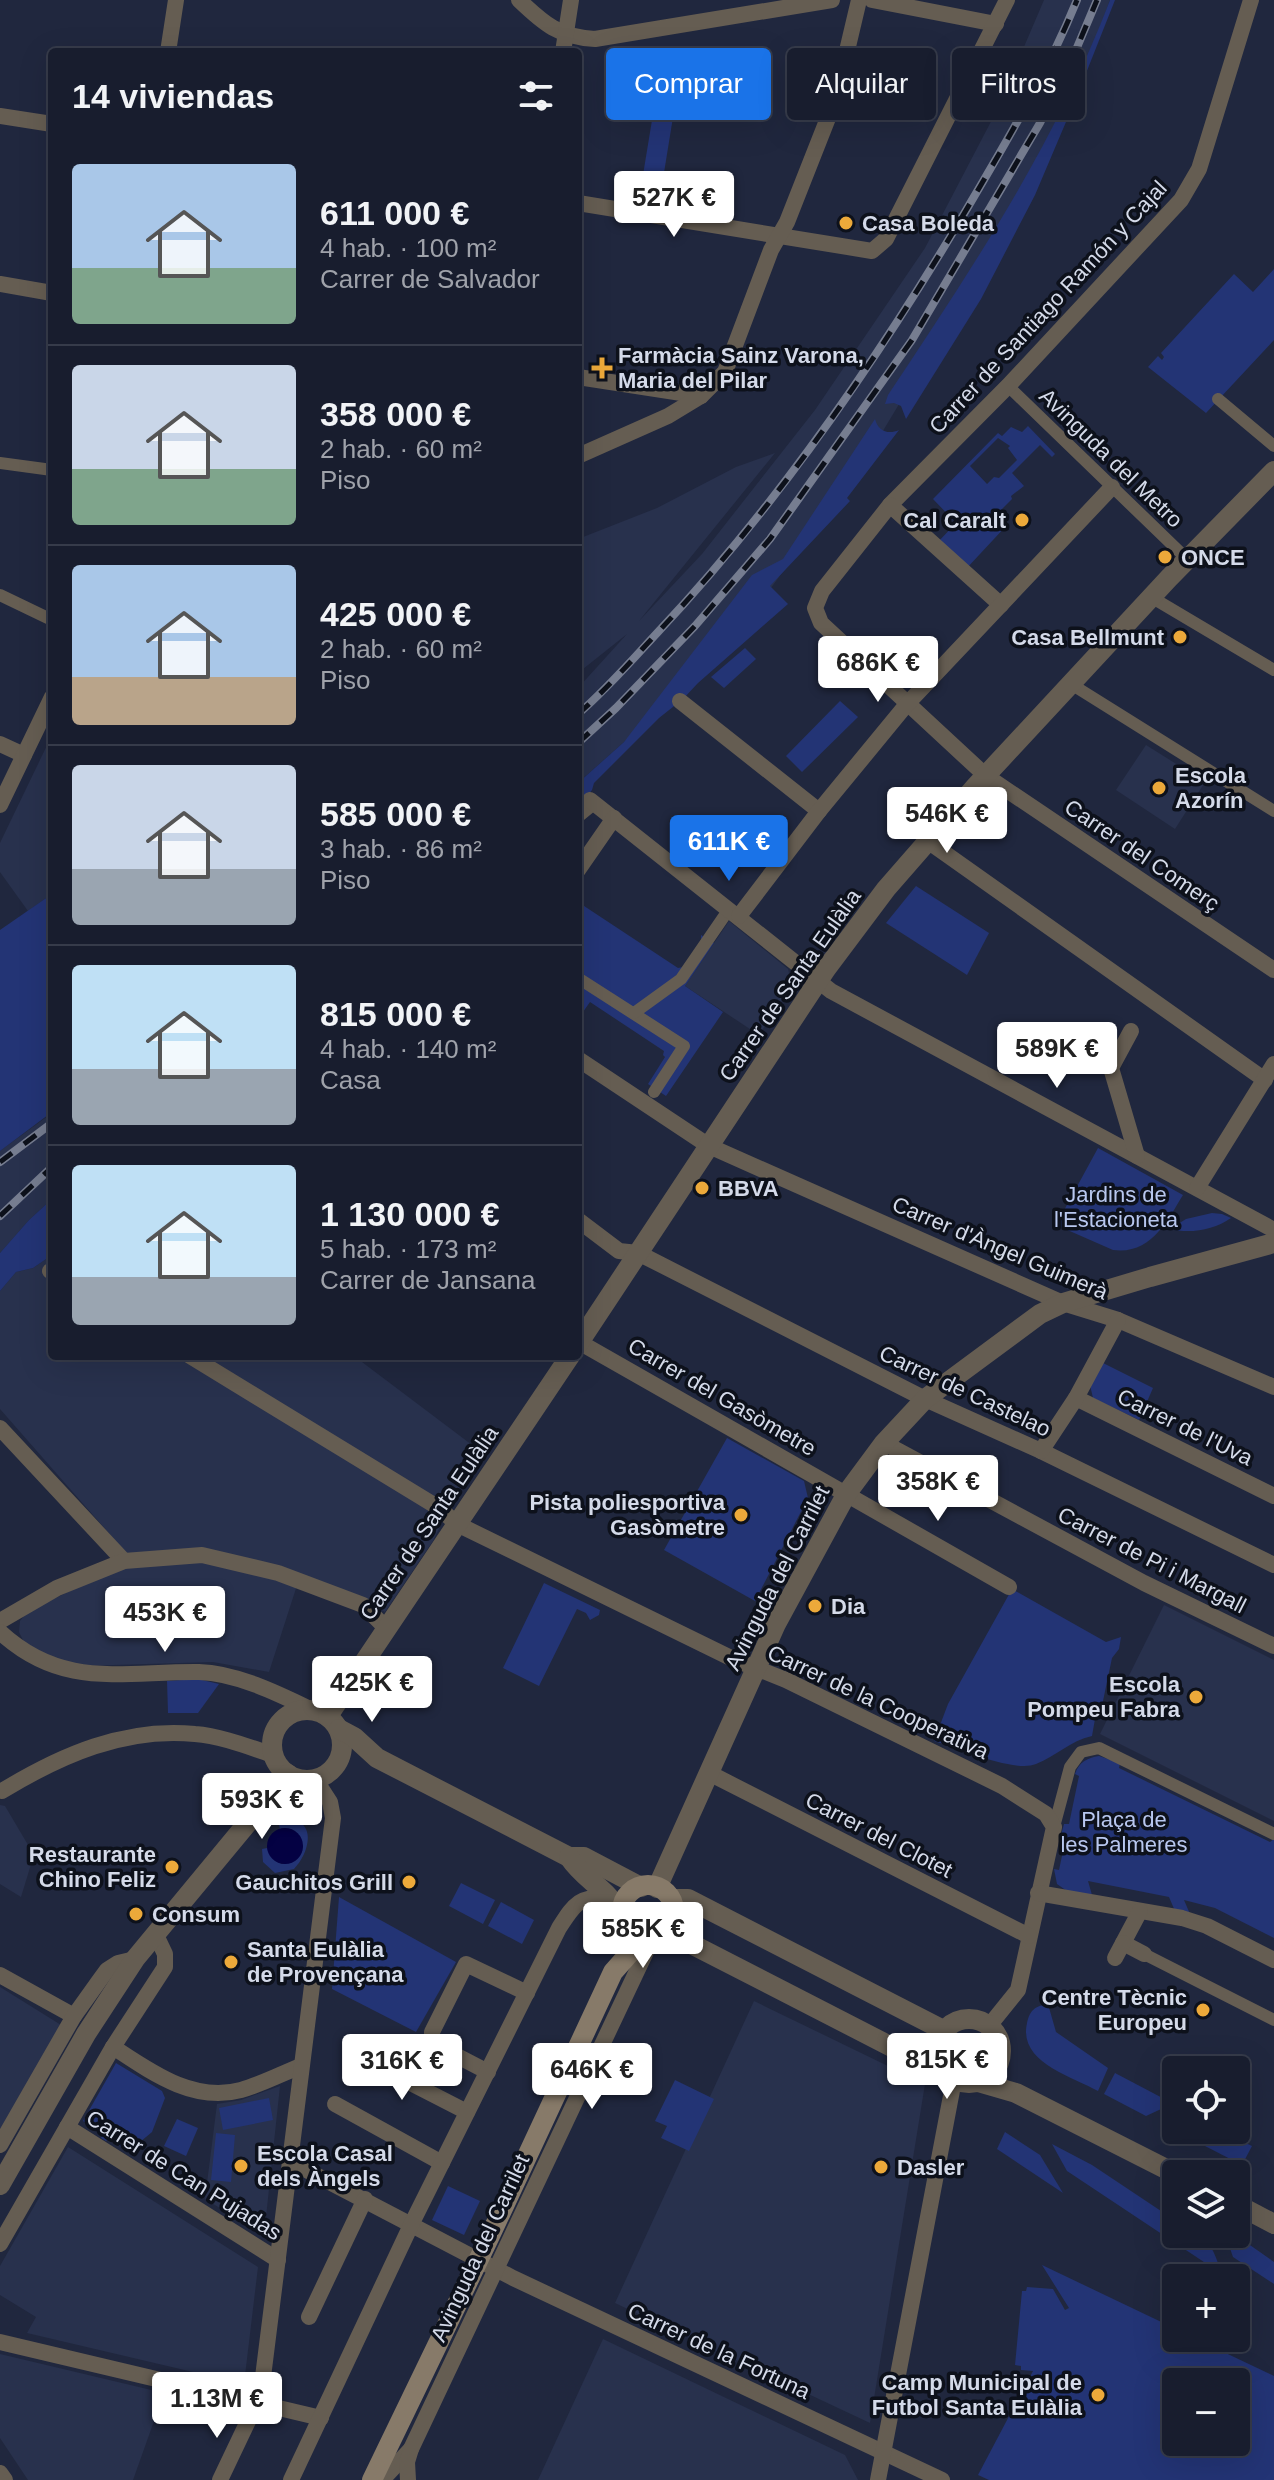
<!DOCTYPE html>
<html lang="es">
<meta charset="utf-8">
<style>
:root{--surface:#181d2e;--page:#212636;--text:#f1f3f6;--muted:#9fa2aa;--line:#363b4a;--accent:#1a73e8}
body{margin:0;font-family:Arial,sans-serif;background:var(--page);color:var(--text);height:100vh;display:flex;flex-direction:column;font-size:30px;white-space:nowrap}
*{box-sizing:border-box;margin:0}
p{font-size:26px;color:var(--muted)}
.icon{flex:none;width:44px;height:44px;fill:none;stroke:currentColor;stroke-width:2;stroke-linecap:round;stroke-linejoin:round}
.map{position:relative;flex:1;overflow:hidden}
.side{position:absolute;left:48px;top:48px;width:534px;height:1312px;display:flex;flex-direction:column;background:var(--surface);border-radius:8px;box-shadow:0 8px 32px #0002,0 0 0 2px var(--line)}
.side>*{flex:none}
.top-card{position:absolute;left:606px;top:48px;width:548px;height:72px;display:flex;gap:16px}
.tools{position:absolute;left:1162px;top:2056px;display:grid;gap:16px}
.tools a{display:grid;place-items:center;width:88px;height:88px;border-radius:8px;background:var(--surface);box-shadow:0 8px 32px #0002,0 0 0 2px var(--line);font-size:40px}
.price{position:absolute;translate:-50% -68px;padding:0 18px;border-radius:8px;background:#fff;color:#222;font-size:26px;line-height:52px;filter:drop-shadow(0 2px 4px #0008)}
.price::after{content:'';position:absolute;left:50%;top:48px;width:24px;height:18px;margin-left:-12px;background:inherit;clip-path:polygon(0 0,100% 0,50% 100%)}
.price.on{background:var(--accent);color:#fff}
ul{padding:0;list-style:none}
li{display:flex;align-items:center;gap:24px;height:200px;padding:0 24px}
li+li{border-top:2px solid var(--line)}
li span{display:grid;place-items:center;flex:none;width:224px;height:160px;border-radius:8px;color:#555}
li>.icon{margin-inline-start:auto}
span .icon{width:96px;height:96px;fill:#fffc;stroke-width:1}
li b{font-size:34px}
h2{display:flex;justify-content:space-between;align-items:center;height:96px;padding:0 24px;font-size:34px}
.pill{padding:0 28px;border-radius:8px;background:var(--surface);box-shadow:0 8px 32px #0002,0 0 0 2px var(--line);font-size:28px;line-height:72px}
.pill.on{background:var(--accent);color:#fff}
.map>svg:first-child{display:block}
.built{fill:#28314d}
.green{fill:#233475;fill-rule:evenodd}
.water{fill:#040143}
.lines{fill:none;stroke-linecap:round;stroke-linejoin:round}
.pedestrian{stroke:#655d52;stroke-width:12}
.minor{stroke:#655d52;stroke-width:16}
.tertiary{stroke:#655d52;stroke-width:20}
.secondary{stroke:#877a69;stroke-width:20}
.rail-casing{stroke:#767d90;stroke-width:8}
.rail{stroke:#0d111b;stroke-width:5;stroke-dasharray:15;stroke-linecap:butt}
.minor-bridge{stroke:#655d52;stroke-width:16}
.poi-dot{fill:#eca93a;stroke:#0d111b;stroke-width:3}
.labels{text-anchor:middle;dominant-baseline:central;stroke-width:7;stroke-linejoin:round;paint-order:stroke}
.poi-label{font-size:22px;font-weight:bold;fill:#d4dae9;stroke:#0d111b;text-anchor:start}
.street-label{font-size:22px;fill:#d4dae9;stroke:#0d111b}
.park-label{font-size:22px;fill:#b8c7ef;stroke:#0d111b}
</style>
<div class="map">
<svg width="1274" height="2480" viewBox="0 0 1274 2480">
<rect width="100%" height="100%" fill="#20273e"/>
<g class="built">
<polygon points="1044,0 1110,0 1097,35 1048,141 972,283 866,459 759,604 624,742 578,783 578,688 627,634 578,673 578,539 657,508 736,467 775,453 639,621 702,554 815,410 925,248 997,110"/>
<polygon points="52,735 52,894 28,911 0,872 0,843"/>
<polygon points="1146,745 1205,782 1175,829 1116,790"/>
<polygon points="729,921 788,969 792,986 759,1035 685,986"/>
<polygon points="52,1113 52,1199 29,1220 0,1253 0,1151"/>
<polygon points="52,1255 52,1356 354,1356 484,1454 457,1492 433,1541 385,1612 369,1602 300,1576 269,1672 213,1662 81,1666 46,1660 24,1642 19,1632 20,1621 27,1612 119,1567 121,1547 0,1409 0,1291 16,1272 33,1268"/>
<polygon points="1164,1605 1274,1660 1274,1821 1100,1734"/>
<polygon points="0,1805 5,1806 31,1850 32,1861 21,1897 0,1884"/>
<polygon points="0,1987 61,2025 0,2133"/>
<polygon points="754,2001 925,2084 870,2423 615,2303"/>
<polygon points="280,2086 266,2217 263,2222 250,2226 205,2199 217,2104 241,2100"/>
<polygon points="68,2147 258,2267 244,2384 27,2333 36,2317 0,2295 0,2266"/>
<polygon points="603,2339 845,2455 858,2480 538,2480"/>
<polygon points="0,2354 164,2393 133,2480 28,2480 0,2438"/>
</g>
<g class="green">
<path d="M1110,0H1115L1077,96L1035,195L981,299L906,419L901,406L894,403L885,404L888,395C972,269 1056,142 1110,0Z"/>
<polygon points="654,108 674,111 662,185 642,181"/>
<polygon points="1274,269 1274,340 1206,413 1148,367 1158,356 1162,360 1164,357 1161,353 1234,274 1253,292"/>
<path d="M875,419C878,431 888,435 899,430L847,498L850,501L770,586L788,604L698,683L683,699L659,718L594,783L592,790L578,807V783L624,742L752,575L783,559Z"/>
<path d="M1028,426L1055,454L1052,457L1040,445L1012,473L1024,486L1011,496L1012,499L996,515L1007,525L966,569L937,543L956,523L933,499L998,433L1002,436L1011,427L1022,432ZM998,438L1010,446L1008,448L1017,460L999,478L994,477L987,484L970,466Z"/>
<polygon points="745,648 756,659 724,688 711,677"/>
<polygon points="840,701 858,717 802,772 786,756"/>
<polygon points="916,886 989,933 967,975 886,923"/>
<polygon points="52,894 52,1112 0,1151 0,930"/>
<polygon points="578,902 678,968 683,967 701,940 701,935 714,943 685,986 723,1012 666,1096 648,1084 665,1057 663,1055 664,1051 590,1002 578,1019"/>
<path d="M1098,1148L1183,1195C1167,1221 1151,1255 1113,1250L1056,1225Z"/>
<polygon points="52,1199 52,1255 33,1268 16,1272 0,1291 0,1253 29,1220"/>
<path d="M1212,1213L1222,1214L1231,1218C1214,1230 1190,1234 1170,1229L1186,1219Z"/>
<polygon points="1103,1363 1153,1388 1139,1420 1093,1398 1090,1385"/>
<polygon points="727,1438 804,1481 808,1498 755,1601 664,1550"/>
<polygon points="544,1583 600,1610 599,1615 590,1620 586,1613 577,1609 539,1686 503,1668"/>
<path d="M1012,1589L1106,1642L1121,1637L1119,1649L1112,1658L1099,1720L1095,1719L1092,1736C1070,1741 1056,1756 1036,1764C1014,1773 958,1748 934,1741L948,1704Z"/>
<polygon points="198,1679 219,1684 198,1713 168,1713 167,1681"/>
<path d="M1099,1756L1120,1763L1119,1768L1270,1842L1274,1839V1938L1215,1908L1184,1900L1190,1914L1175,1911L1169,1897L1088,1881L1092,1895L1067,1891L1057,1884L1054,1869L1059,1870L1066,1837L1061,1835L1064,1824H1069L1079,1776L1075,1774C1079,1762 1087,1758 1099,1756Z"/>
<path d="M288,1819C318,1821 309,1854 294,1869L275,1873L263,1862L262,1849L267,1848L274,1860L282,1864L296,1860L303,1847L300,1836L285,1828L280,1829L278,1822Z"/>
<polygon points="461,1883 495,1900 483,1924 449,1906"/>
<polygon points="339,1897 456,1962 416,2032 332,1989"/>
<polygon points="501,1902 534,1920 522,1944 488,1926"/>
<path d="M1048,2004L1056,2032L1108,2068L1098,2091C1071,2076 1018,2062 1027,2023C1030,2010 1035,2006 1048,2004Z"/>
<polygon points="116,2063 162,2091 165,2098 152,2132 128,2152 109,2138 106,2141 101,2138 103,2134 83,2121"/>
<polygon points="1115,2073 1172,2103 1172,2104 1146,2116 1104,2094"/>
<polygon points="675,2080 714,2099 689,2151 661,2138 667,2126 655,2121"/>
<polygon points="269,2098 273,2120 223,2130 219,2108"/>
<polygon points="177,2119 198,2128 186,2156 164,2146"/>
<polygon points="1203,2130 1218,2130 1252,2146 1242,2165 1205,2146"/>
<polygon points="1005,2132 1040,2155 1063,2193 997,2149"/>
<polygon points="216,2133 235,2135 231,2182 211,2180"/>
<path d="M1052,2144L1092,2165L1176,2221V2234C1210,2234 1212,2246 1222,2274L1067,2171Z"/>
<polygon points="448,2186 480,2201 464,2235 432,2220"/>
<polygon points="1225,2234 1247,2243 1274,2262 1274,2284 1233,2257"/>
<path d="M1042,2265L1176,2329V2338H1194L1274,2376V2480H989L978,2475L1033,2371L1021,2370V2366L1015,2365L1022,2291H1026L1027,2287L1053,2289L1065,2310L1069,2308ZM1176,2382H1236V2442H1176Z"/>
</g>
<circle class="water" cx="285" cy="1846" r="18"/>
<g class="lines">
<g class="pedestrian">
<polyline points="1008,386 1187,559"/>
<polyline points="1218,399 1274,446"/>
<polyline points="0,463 52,470"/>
<polyline points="0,595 52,620"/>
<polyline points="1151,597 1274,670"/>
<polyline points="1071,684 1274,811"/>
<polyline points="578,817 589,808"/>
<polyline points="578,978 684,1046 654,1092"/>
<polyline points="634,1013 681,979 725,915"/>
<polyline points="1054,1827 1070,1767 1081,1752 1099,1748 1274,1834"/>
<polyline points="1144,1954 1274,2020"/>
</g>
<g class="minor">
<path d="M519,0C544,24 559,37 595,39L832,0"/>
<polyline points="872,0 996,24"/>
<polyline points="1251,0 1199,169 1181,200 1008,386 890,505 822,591 815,608 821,623 986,776 1274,970"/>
<polyline points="168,52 176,0"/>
<polyline points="563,52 571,0"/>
<polyline points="0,116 52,124"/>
<polyline points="578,203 872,251 886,239 1007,0"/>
<polyline points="0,284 52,293"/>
<polyline points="578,377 701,396"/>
<polyline points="578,456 668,416 701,396 725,372 771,250 787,222 828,118 842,72 859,0"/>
<polyline points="890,505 1001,605"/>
<polyline points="680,701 819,811"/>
<polyline points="0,744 24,755"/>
<polyline points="590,800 831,991 1274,1230"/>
<polyline points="0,805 52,697"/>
<polyline points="929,842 1265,1080"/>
<polyline points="578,870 614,818"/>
<polyline points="739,916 819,811 907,704 1112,487"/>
<polyline points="1131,1031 1111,1068 1137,1156"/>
<polyline points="578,1059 709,1146 1063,1303 1118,1320 1274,1387"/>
<polyline points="1197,1188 1274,1064"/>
<polyline points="578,1220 619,1251 638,1253 925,1399 1041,1451 1274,1565"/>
<polyline points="50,1271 52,1272"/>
<polyline points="579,1342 1009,1587"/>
<polyline points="190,1356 439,1508 457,1524 733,1659 786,1680 1002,1786 1046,1814 1054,1827 1018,1990 989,2026"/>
<polyline points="1076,1398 1274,1496"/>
<polyline points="0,1428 124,1561"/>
<polyline points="884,1443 1144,1583 1274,1646"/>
<polyline points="1041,1451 1076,1398 1118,1320"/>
<polyline points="0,1621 57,1588 124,1561 202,1555 278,1573 363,1605 387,1629"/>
<path d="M0,1632C63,1690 122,1671 199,1672C236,1673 277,1693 310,1709"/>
<polyline points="709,1773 1029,1936"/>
<path d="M2,1791C61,1755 125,1727 195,1734C221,1736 249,1747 273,1755"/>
<polyline points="1038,1893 1182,1918 1207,1926 1274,1960"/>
<polyline points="1140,1911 1123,1943 1144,1954"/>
<polyline points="1115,1958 1123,1943"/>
<polyline points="0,1975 74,2016"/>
<path d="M113,2047C151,2072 193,2103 241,2090C262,2084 281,2074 301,2066"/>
<polyline points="356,2055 467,2112"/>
<polyline points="488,2072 438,2046 432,2040 432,2032 466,1964 527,1993"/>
<polyline points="335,2104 442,2163"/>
<polyline points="67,2127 278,2260"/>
<polyline points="0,2145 74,2016 99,1981 107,1970 118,1963 135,1959"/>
<polyline points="289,2161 513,2278 942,2480"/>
<polyline points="0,2244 113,2047 165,1967 165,1954 155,1933"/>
<polyline points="309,2317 365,2199"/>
<polyline points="0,2342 321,2418"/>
<polyline points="262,2385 333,1818 330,1802 315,1779"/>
<polyline points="0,2473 5,2480"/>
<polyline points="220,2480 250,2417"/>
<path d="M291,2480L412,2223L559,1928C575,1903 579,1896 610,1897"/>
<polyline points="382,2480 411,2449"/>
<polyline points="408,2480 407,2462 411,2449 653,1937"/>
<polyline points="878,2480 954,2080"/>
</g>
<g class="tertiary">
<polyline points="578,1344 826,969 886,889 975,787 1169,578 1274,471"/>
<circle cx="307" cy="1745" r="35"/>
<polyline points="328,1716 570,1356"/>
<polyline points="339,1729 354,1737 377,1758 569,1857 584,1857 641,1887"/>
<path d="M569,1857C584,1880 607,1888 622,1915"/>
<polyline points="657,1888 776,1624 847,1493 884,1443 925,1399 1040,1314 1063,1303 1150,1277 1274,1243"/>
<polyline points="671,1899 688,1899 943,2030"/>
<polyline points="664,1930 925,2064 940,2066"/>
<circle cx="969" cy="2051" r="32"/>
<polyline points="978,2082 1016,2093 1176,2174"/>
<polyline points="0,2185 86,2034 135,1959 288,1774"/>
<polyline points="1236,2204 1274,2224"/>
</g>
<g class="secondary">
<circle cx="648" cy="1911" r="26"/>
<polyline points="372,2480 489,2238 613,1972 644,1937"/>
</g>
<defs>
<g id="rail">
<path d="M578,714C607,689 632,660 658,632C773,510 869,372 955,229C999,154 1044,81 1077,0"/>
<polyline points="578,743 616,708 695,626 770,539 912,340 1040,123 1073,57 1097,0"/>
<polyline points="0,1162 52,1123"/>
<polyline points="0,1216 52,1167"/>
</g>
</defs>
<use href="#rail" class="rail-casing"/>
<use href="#rail" class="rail"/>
<polyline class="minor-bridge" points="250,2417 262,2385"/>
</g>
<g class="poi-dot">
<circle cx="846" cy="223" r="8"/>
<path d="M598 356h8v8h8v8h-8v8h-8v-8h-8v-8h8z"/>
<circle cx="1022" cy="520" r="8"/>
<circle cx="1165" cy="557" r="8"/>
<circle cx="1180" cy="637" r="8"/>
<circle cx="1159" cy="788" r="8"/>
<circle cx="702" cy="1188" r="8"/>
<circle cx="741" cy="1515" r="8"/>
<circle cx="815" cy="1606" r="8"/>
<circle cx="1196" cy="1697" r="8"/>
<circle cx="172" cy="1867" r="8"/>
<circle cx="409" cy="1882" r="8"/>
<circle cx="136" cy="1914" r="8"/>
<circle cx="231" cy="1962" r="8"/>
<circle cx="1203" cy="2010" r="8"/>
<circle cx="241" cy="2166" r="8"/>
<circle cx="881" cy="2167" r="8"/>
<circle cx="1098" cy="2395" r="8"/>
</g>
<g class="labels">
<g class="poi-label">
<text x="862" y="223">Casa Boleda</text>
<text x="618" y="355">Farmàcia Sainz Varona,<tspan x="618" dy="25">Maria del Pilar</tspan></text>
<text x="1006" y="520" text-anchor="end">Cal Caralt</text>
<text x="1181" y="557">ONCE</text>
<text x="1164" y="637" text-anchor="end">Casa Bellmunt</text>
<text x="1175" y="775">Escola<tspan x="1175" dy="25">Azorín</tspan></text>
<text x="718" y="1188">BBVA</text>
<text x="725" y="1502" text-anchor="end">Pista poliesportiva<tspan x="725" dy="25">Gasòmetre</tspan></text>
<text x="831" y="1606">Dia</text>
<text x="1180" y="1684" text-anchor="end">Escola<tspan x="1180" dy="25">Pompeu Fabra</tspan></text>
<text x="156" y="1854" text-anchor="end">Restaurante<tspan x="156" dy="25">Chino Feliz</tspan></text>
<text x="393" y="1882" text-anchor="end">Gauchitos Grill</text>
<text x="152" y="1914">Consum</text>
<text x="247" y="1949">Santa Eulàlia<tspan x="247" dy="25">de Provençana</tspan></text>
<text x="1187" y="1997" text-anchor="end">Centre Tècnic<tspan x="1187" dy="25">Europeu</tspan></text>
<text x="257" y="2153">Escola Casal<tspan x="257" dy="25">dels Àngels</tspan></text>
<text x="897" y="2167">Dasler</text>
<text x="1082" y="2382" text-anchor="end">Camp Municipal de<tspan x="1082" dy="25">Futbol Santa Eulàlia</tspan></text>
</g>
<g class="street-label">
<text transform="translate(1048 307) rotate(-47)">Carrer de Santiago Ramón y Cajal</text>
<text transform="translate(1111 458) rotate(44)">Avinguda del Metro</text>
<text transform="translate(1142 855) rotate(34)">Carrer del Comerç</text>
<text transform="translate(790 985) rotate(-55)">Carrer de Santa Eulàlia</text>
<text transform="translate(1000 1248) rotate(23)">Carrer d'Àngel Guimerà</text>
<text transform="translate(965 1391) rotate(25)">Carrer de Castelao</text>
<text transform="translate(722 1397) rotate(30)">Carrer del Gasòmetre</text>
<text transform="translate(1185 1427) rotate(26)">Carrer de l'Uva</text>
<text transform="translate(429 1523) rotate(-56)">Carrer de Santa Eulàlia</text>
<text transform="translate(1152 1560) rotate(27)">Carrer de Pi i Margall</text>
<text transform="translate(777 1578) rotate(-63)">Avinguda del Carrilet</text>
<text transform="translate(878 1702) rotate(25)">Carrer de la Cooperativa</text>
<text transform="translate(879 1835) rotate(27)">Carrer del Clotet</text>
<text transform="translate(184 2175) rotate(32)">Carrer de Can Pujadas</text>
<text transform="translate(480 2248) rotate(-65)">Avinguda del Carrilet</text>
<text transform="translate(719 2351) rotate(25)">Carrer de la Fortuna</text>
</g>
<g class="park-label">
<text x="1116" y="1194">Jardins de<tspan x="1116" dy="25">l'Estacioneta</tspan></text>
<text x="1124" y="1819">Plaça de<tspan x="1124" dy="25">les Palmeres</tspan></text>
</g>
</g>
</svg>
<div class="tools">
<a><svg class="icon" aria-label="locate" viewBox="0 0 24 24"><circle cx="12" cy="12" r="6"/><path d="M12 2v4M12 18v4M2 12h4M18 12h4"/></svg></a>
<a><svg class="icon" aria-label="layers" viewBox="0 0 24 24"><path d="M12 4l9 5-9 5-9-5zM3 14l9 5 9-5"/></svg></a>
<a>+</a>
<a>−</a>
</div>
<b class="price" style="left:674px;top:239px">527K €</b>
<b class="price" style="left:878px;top:704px">686K €</b>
<b class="price" style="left:947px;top:855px">546K €</b>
<b class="price on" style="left:729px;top:883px">611K €</b>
<b class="price" style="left:1057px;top:1090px">589K €</b>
<b class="price" style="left:938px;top:1523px">358K €</b>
<b class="price" style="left:165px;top:1654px">453K €</b>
<b class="price" style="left:372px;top:1724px">425K €</b>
<b class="price" style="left:262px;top:1841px">593K €</b>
<b class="price" style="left:643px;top:1970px">585K €</b>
<b class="price" style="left:947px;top:2101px">815K €</b>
<b class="price" style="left:402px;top:2102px">316K €</b>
<b class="price" style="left:592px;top:2111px">646K €</b>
<b class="price" style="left:217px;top:2440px">1.13M €</b>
<div class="top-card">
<a class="pill on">Comprar</a>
<a class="pill">Alquilar</a>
<a class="pill">Filtros</a>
</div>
<section class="side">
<h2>14 viviendas<svg class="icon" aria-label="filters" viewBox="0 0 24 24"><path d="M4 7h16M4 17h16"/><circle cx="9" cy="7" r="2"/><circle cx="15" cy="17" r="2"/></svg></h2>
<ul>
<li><span style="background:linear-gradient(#a9c7e8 65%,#7fa58c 0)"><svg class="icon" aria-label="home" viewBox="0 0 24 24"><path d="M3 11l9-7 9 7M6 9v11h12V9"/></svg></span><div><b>611 000 €</b><p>4 hab. · 100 m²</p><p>Carrer de Salvador</p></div></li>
<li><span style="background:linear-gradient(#c9d6e8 65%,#7fa58c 0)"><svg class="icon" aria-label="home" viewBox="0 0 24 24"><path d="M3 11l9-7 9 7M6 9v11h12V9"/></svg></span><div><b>358 000 €</b><p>2 hab. · 60 m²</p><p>Piso</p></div></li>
<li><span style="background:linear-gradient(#a9c7e8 70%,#b9a48a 0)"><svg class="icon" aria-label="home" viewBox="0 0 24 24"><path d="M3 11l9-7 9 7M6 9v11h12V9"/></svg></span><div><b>425 000 €</b><p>2 hab. · 60 m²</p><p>Piso</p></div></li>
<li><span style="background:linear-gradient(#c9d6e8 65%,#9aa5b1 0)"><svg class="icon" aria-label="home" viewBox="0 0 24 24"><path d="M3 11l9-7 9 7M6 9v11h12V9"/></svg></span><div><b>585 000 €</b><p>3 hab. · 86 m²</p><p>Piso</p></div></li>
<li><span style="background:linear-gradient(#bfe0f5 65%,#9aa5b1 0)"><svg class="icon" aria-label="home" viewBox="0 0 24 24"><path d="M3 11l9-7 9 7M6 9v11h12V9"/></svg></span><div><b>815 000 €</b><p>4 hab. · 140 m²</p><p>Casa</p></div></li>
<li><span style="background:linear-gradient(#bfe0f5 70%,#9aa5b1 0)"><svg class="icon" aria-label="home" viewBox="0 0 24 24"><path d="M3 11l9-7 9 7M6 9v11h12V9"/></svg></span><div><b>1 130 000 €</b><p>5 hab. · 173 m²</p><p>Carrer de Jansana</p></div></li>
</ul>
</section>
</div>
